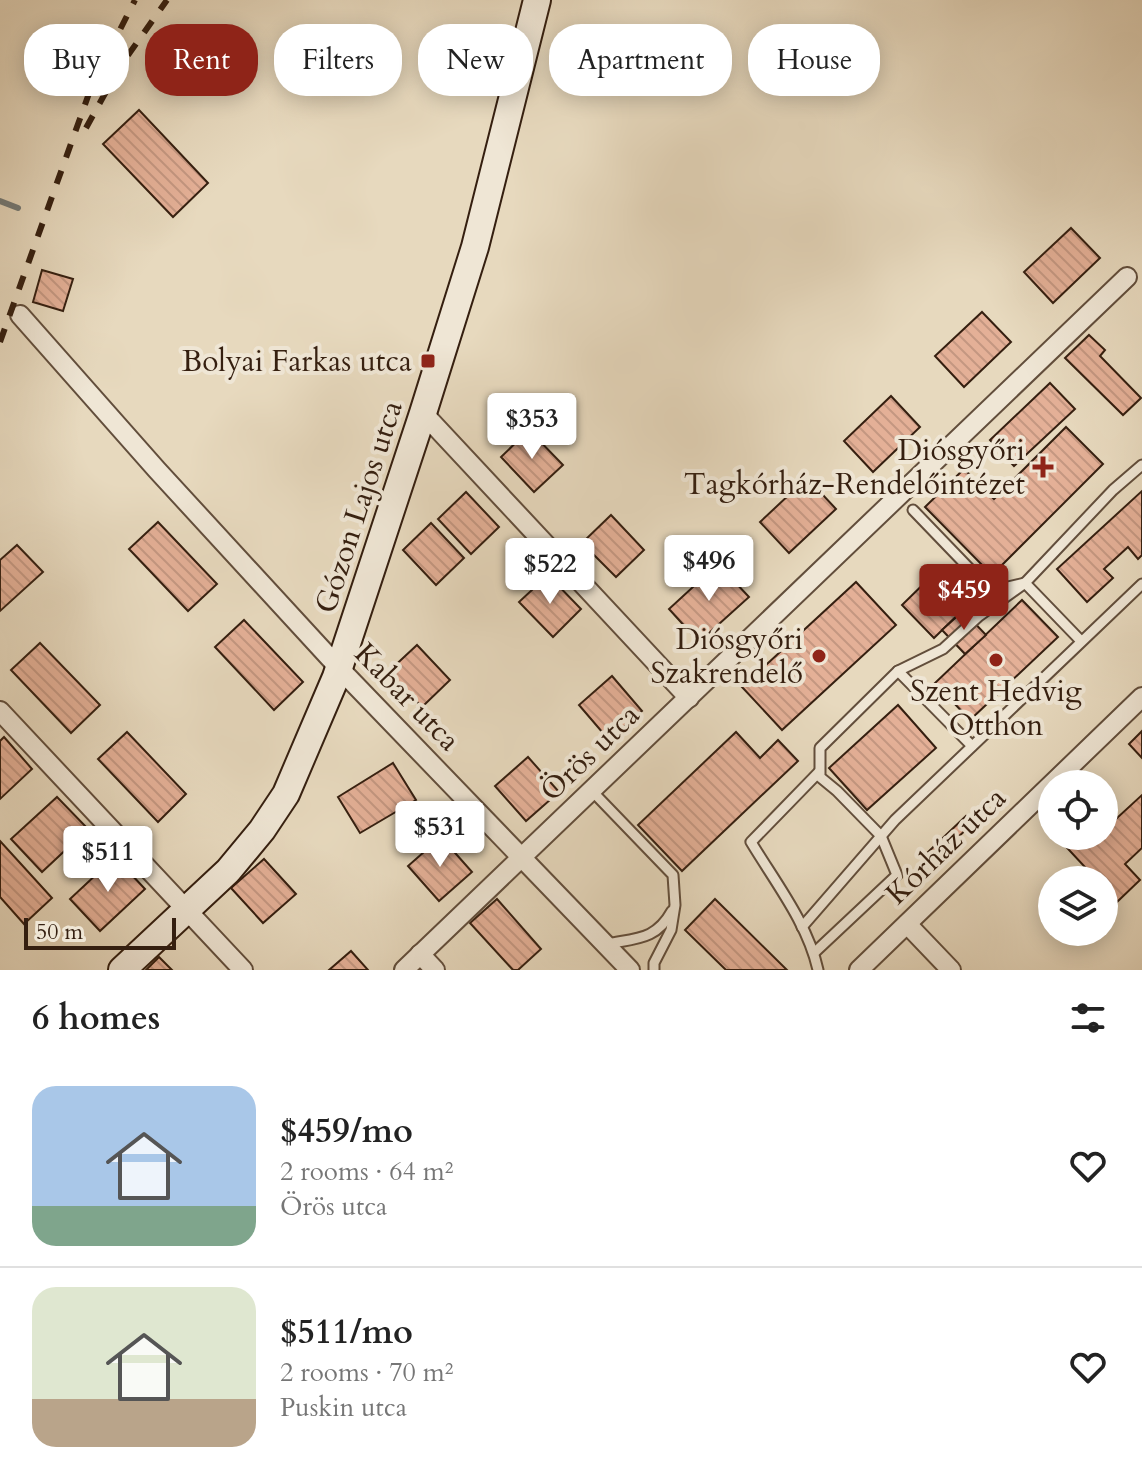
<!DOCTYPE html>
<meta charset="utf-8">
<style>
:root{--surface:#fff;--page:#f6f6f6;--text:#222;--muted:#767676;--line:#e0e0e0;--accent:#8f2418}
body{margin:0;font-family:Cardo,serif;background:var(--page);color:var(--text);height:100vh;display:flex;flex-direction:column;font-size:30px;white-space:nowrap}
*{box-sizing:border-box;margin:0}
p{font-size:26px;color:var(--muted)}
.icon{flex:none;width:44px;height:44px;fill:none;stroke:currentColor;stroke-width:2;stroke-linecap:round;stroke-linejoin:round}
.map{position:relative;height:970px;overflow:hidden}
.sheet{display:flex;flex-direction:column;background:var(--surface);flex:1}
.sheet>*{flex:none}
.banner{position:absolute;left:24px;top:24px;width:1094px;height:72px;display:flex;gap:16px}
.buttons{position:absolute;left:1038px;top:770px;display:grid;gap:16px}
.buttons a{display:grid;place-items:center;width:80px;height:80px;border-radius:50%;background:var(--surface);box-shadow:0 4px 20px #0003;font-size:40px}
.scale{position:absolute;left:24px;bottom:20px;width:152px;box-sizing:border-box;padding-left:8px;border:4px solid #351f10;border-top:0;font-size:22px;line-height:28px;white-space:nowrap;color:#351f10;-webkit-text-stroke:6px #efe6d5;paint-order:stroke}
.price{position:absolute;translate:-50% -68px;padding:0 18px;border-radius:8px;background:#fff;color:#222;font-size:26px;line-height:52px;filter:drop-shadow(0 2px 4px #0008)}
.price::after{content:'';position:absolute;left:50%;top:48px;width:24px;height:18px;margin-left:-12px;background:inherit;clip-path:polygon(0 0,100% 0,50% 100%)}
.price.selected{background:var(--accent);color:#fff}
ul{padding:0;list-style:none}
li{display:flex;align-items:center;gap:24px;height:200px;padding:0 32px}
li+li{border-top:2px solid var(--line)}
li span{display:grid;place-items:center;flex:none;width:224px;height:160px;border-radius:24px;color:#555}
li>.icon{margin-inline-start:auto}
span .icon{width:96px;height:96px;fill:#fffc;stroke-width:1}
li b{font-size:34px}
h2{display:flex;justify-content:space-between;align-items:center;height:96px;padding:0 32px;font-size:34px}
.pill{padding:0 28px;border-radius:32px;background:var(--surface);box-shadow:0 4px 20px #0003;font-size:28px;line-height:72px}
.pill.selected{background:var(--accent);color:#fff}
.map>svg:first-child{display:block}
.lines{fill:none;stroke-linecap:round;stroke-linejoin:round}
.stream{stroke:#737a78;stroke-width:6}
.building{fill:url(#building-back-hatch);stroke:#351f10;stroke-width:2}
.lane-casing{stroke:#624e3c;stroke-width:13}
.street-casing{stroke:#624e3c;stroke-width:22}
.secondary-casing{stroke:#351f10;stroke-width:30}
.lane{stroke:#efe6d5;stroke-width:9}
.street{stroke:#efe6d5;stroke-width:18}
.secondary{stroke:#efe6d5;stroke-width:26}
.rail{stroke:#351f10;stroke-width:6;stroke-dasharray:14 14;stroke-linecap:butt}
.poi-dot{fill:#8f2418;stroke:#efe6d5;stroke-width:3}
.labels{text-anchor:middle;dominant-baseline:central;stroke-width:8;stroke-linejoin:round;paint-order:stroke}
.poi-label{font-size:30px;fill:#351f10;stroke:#efe6d5;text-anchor:end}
.street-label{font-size:30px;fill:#351f10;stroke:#efe6d5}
</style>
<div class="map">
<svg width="1142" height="970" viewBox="0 0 1142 970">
<defs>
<pattern id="building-back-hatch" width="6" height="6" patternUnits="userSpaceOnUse" patternTransform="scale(2)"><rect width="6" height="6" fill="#e4b097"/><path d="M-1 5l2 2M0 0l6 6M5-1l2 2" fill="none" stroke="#c49781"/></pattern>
</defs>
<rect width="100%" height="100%" fill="#e7d9be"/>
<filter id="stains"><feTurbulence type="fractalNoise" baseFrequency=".0025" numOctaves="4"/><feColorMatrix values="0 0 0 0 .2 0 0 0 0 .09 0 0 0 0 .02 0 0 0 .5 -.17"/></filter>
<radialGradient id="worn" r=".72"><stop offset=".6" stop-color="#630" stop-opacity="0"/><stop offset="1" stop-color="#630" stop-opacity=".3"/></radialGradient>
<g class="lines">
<polyline class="stream" points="0,201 18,208"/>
</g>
<g class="building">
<polygon points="139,110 208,183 173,217 103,144"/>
<polygon points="1071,228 1100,258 1053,303 1024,272"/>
<polygon points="42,270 73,279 63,311 33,302"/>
<polygon points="982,312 1011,342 964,387 935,356"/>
<polygon points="1089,335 1105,350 1100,356 1141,398 1123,415 1065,358"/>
<polygon points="1050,383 1075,409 1014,466 990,440"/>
<polygon points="891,396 920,427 873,472 844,441"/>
<polygon points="1066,427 1103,464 992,575 925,507 964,469 994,499"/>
<polygon points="529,430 563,465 534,492 501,457"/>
<polygon points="807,478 836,509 789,553 760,522"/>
<polygon points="1142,491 1142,555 1138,559 1128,547 1104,569 1113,578 1087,602 1057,569"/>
<polygon points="466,492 499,527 471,554 438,519"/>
<polygon points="611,515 644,550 616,577 582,543"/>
<polygon points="158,522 217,584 188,611 129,549"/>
<polygon points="431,523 464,558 436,585 403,550"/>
<polygon points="17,545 43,572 0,611 0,560"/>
<polygon points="718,564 749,597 699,642 669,609"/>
<polygon points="942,566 974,599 934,638 902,605"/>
<polygon points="548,575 581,609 553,637 519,602"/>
<polygon points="856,582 896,625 782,730 742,687"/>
<polygon points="1022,600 1058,637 970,720 935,683"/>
<polygon points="963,611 986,635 965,654 942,630"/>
<polygon points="244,620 303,682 274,710 215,647"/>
<polygon points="40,643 100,705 71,733 11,670"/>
<polygon points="417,645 450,680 422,707 388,672"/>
<polygon points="612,676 642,711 609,740 579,705"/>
<polygon points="898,705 936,748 867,810 829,768"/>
<polygon points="1142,731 1142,758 1129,744"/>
<polygon points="127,732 186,794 158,822 98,759"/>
<polygon points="736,732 760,758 778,740 798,761 682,871 638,825"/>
<polygon points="4,737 32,769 0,799 0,741"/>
<polygon points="528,757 559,792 526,821 495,786"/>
<polygon points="393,763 416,800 360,833 338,797"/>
<polygon points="1142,795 1142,848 1125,864 1140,880 1117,902 1104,887 1104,880 1097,880 1056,836 1104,836 1104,830"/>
<polygon points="57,797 88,829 42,872 11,839"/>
<polygon points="966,816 973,823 935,859 928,852"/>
<polygon points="441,837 472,872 439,901 408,866"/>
<polygon points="0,841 52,898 24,924 0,897"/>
<polygon points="115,857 145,889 100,931 70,899"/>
<polygon points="264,859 296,894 263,923 231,888"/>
<polygon points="497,899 541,949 518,970 513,970 470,923"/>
<polygon points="715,899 787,970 726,970 685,930"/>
<polygon points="351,951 368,970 329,970"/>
<polygon points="159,957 172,970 146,970"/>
</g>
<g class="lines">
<defs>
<g id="lane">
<polyline points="1081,641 1025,583 1113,490 1142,465"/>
<polyline points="898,671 972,746"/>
<polyline points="592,791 673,875 675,905 671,930 654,963 654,970"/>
<polyline points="802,927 895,820 1142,584"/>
<path d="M607,944C637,938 656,940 672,911"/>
<polyline points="815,952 897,875 881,836 837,791 820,777 820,748 898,671 943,649 979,616 1025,583 991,591 913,510"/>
<path d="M818,970C808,924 775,882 751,842L819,772"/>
</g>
<g id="street">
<polyline points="20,315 157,470 339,668 630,970"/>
<polyline points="423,413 689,698"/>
<polyline points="0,711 243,970"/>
<polyline points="907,924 951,970"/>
<polyline points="420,954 435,970"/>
<polyline points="404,970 1127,277"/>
<polyline points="859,970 1142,697"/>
</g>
<polyline id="secondary" points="122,970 228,871 262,830 286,794 336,677 423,413 475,247 537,0"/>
</defs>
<use href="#lane" class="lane-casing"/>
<use href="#street" class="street-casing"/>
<use href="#secondary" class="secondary-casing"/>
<use href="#lane" class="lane"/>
<use href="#street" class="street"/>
<use href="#secondary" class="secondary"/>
<g class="rail">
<polyline points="86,128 119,68 167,0"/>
<polyline points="0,342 92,85 135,0"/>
</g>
</g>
<g class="poi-dot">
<rect x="420" y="353" width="16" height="16" rx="4"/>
<path d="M1039 455h8v8h8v8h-8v8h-8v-8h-8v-8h8z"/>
<circle cx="819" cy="656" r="8"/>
<circle cx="996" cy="660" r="8"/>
</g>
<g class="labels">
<g class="poi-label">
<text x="412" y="361">Bolyai Farkas utca</text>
<text x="1025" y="450">Diósgyőri<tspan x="1025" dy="34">Tagkórház-Rendelőintézet</tspan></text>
<text x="803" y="639">Diósgyőri<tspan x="803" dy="34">Szakrendelő</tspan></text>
<text x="996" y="691" text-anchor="middle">Szent Hedvig<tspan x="996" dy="34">Otthon</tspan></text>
</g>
<g class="street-label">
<text transform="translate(359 507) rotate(-72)">Gózon Lajos utca</text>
<text transform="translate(407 697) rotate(46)">Kabar utca</text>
<text transform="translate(590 753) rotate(-44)">Örös utca</text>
<text transform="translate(946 846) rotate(-44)">Kórház utca</text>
</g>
</g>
<rect width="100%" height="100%" filter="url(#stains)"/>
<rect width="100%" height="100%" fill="url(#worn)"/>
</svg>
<div class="buttons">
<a><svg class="icon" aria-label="locate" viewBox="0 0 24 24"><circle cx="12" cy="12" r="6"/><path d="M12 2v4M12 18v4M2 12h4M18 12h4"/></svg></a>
<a><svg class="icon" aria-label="layers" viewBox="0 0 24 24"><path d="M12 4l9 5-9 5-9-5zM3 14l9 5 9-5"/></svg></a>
</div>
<div class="scale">50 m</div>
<b class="price" style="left:532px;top:461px">$353</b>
<b class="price" style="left:709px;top:603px">$496</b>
<b class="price" style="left:550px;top:606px">$522</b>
<b class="price selected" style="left:964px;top:632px">$459</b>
<b class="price" style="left:440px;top:869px">$531</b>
<b class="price" style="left:108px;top:894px">$511</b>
<div class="banner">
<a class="pill">Buy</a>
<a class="pill selected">Rent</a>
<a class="pill">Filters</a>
<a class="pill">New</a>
<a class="pill">Apartment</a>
<a class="pill">House</a>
</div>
</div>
<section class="sheet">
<h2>6 homes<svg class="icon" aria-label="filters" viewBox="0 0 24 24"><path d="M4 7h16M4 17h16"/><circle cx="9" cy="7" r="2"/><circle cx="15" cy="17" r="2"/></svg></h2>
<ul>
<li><span style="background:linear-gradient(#a9c7e8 75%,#7fa58c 0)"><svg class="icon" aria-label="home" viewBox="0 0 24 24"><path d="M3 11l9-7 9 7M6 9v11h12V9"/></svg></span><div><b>$459/mo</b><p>2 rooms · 64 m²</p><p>Örös utca</p></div><svg class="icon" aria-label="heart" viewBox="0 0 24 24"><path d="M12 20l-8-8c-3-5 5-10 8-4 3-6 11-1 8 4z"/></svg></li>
<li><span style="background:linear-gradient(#dfe7d0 70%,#b9a48a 0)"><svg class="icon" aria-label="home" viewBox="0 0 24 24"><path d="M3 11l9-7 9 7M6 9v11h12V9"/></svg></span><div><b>$511/mo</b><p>2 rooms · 70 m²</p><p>Puskin utca</p></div><svg class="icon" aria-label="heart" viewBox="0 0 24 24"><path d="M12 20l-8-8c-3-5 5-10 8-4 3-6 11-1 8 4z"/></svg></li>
</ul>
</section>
